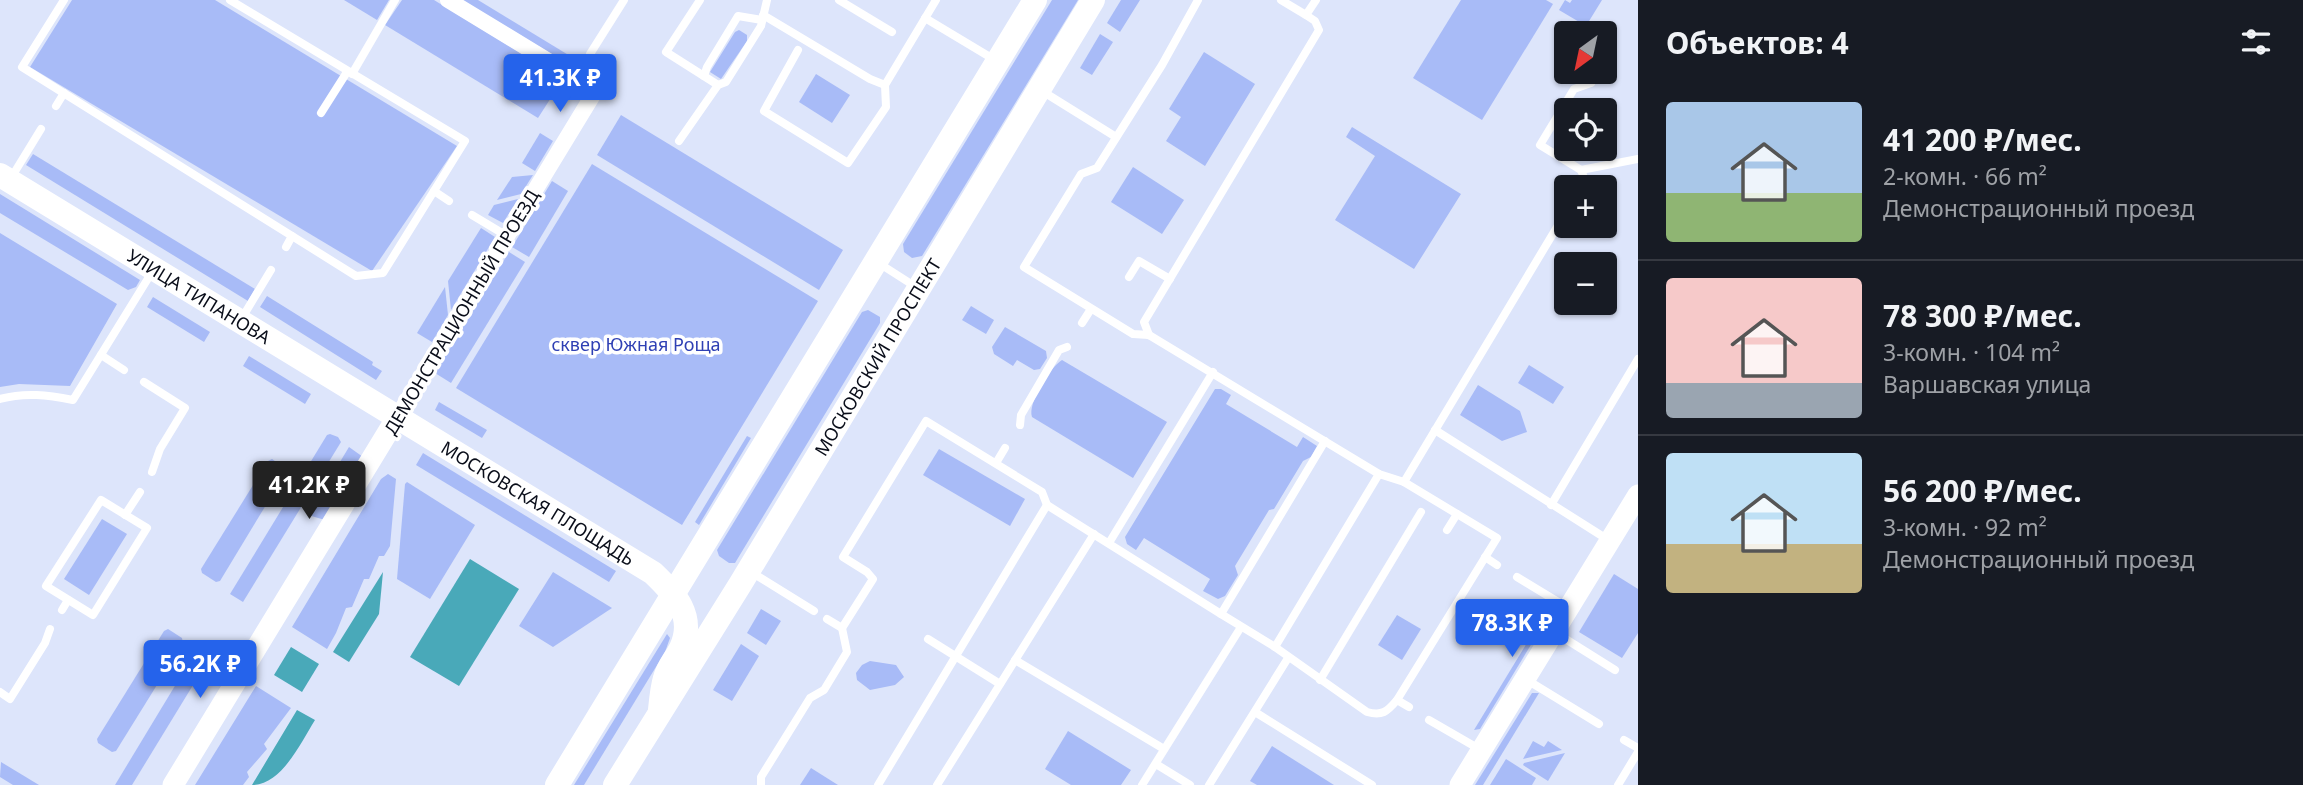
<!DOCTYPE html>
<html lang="ru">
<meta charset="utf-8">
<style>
:root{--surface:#171b24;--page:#242831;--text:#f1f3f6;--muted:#9ea1a6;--line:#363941;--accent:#2563eb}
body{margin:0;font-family:"Noto Sans",sans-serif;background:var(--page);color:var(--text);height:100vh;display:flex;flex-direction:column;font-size:26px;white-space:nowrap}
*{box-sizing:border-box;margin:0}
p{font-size:23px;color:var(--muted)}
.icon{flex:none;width:38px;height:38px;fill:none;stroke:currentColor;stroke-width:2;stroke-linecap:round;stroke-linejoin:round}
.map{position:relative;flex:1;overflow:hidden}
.side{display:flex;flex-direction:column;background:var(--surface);width:665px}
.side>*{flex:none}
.needle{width:46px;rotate:213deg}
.fabs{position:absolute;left:1554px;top:21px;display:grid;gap:14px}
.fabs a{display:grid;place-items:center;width:63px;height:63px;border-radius:7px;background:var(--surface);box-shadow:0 2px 5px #0004;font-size:35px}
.price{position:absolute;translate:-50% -60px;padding:0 16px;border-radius:7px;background:var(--accent);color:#fff;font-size:23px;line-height:46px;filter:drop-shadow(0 2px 4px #0008)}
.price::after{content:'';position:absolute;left:50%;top:42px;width:21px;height:16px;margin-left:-10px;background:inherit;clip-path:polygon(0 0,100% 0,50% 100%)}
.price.on{background:#222;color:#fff}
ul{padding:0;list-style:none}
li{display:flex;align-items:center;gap:21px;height:175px;padding:0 28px}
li+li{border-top:2px solid var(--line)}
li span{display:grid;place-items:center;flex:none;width:196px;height:140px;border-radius:7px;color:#555}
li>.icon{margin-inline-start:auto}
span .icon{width:84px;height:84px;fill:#fffc;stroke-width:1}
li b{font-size:30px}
h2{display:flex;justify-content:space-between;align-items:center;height:84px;padding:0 28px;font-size:30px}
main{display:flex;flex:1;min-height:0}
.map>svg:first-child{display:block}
.green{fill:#a8bbf7}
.water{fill:#49a9b9}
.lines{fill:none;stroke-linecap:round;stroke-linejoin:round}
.lane{stroke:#fff;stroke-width:8}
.street{stroke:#fff;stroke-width:16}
.secondary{stroke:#fff;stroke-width:21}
.primary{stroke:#fff;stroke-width:24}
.labels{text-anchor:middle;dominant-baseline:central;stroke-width:7;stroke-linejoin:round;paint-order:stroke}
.street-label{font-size:18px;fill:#090d19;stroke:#fff}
.park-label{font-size:18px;fill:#2f40b4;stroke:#fff}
</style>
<main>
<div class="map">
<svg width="1638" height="785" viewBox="0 0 1638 785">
<rect width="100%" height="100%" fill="#dde5fb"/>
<g class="green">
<polygon points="72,0 215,0 457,146 372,271 30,67"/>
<polygon points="344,0 389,0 377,20"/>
<polygon points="402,0 434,0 563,79 538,118 385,25"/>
<polygon points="462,0 478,0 580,62 576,69"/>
<polygon points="1052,0 1078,0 922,256 912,258 904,252 903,244"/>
<polygon points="1121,0 1140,0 1120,32 1107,23"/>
<polygon points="1461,0 1546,0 1553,4 1482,120 1413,78"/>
<polygon points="1565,0 1570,3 1572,0 1602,0 1586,26 1559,10"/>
<polygon points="739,30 747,35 747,41 721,79 710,72 735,32"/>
<polygon points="1100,34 1113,42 1092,75 1080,68"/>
<polygon points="1204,52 1255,84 1205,166 1166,141 1181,117 1169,109"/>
<polygon points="816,74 850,95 832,123 799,102"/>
<polygon points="621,115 843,250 819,290 597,155"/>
<polygon points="1352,127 1461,194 1414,269 1335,220 1375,156 1346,137"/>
<polygon points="540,133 553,141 535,171 522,163"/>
<polygon points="33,154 255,289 248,301 26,165"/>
<polygon points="592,164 818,301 682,525 456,388"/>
<polygon points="1133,167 1184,200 1162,234 1111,202"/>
<polygon points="533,175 521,194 497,200 512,177"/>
<polygon points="552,181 568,191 529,257 512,247"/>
<polygon points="0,194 140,280 136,287 128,290 0,213"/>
<polygon points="518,199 503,223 488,215 494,205"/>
<polygon points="481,228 495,237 451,310 448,281"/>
<polygon points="0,233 117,304 70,386 19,384 0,387"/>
<polygon points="509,252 525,262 451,383 435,373"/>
<polygon points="445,287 448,315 432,342 417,333"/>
<polygon points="267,296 373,362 372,365 382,371 376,380 260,307"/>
<polygon points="153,297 210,332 204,342 147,307"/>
<polygon points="971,306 994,320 986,334 962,320"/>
<polygon points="868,310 880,317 880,323 735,563 729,563 719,556 717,550 862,312"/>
<polygon points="1005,327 1046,351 1047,358 1040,369 1034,370 1017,360 1013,366 994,354 992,347"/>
<polygon points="249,356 311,394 305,404 243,366"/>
<path d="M1062,360L1167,422L1133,478L1032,417C1027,404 1050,367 1062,360Z"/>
<polygon points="1529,365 1564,387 1553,404 1518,383"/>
<polygon points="1478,385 1520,411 1527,432 1502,441 1460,415"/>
<polygon points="1215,389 1221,389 1231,395 1226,404 1297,447 1303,437 1317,446 1311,457 1303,461 1274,509 1269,510 1235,566 1238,575 1225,596 1218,599 1203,591 1210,579 1144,538 1136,550 1127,544 1125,537"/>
<polygon points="439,402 487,430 482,438 435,410"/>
<polygon points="330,434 338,437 341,442 243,602 230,594 327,435"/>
<polygon points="747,436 751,438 699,525 695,522"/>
<polygon points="349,447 363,457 325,520 308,515"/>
<polygon points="939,449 1025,499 1010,526 923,475"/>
<polygon points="423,453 616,571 609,582 416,465"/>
<polygon points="272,459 285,468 286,472 220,581 216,582 202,573 201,569 268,461"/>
<polygon points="388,474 396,479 390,546 384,556 379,556 369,579 364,579 352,607 346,608 336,633 327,649 292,627 381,479"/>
<polygon points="407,482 475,525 430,599 397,579 405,484"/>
<polygon points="102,519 127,534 89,595 64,579"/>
<polygon points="553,572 612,608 553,647 519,626"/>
<polygon points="1614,574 1638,589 1638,633 1622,658 1579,632"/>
<polygon points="1550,605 1552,610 1480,729 1474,730"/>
<polygon points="761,609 781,621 766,645 747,633"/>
<polygon points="1397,615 1421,629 1402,660 1378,645"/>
<polygon points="168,629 182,638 183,643 116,751 112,752 98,743 97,739 164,631"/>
<polygon points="667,634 670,638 665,652 584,785 574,785"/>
<polygon points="741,644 759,656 732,701 713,690"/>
<polygon points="199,646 212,654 132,785 115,785"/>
<polygon points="870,661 896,665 904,677 895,685 870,690 857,680 856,673 862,665"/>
<polygon points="256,686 291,708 264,744 267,749 247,772 249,777 243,785 195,785"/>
<polygon points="1532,693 1539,693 1483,785 1475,785"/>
<polygon points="1068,731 1131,770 1121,785 1071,785 1045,769"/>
<polygon points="1533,741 1544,747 1548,741 1562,750 1523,759"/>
<polygon points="1272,746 1334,785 1257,785 1250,781"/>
<polygon points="1565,753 1548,781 1523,765 1524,763"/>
<polygon points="1506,759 1536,778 1532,785 1490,785"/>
<polygon points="1,762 39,785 13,785 0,777"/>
<polygon points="811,768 838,785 800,785"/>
</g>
<g class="water">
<polygon points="470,559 519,589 459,686 410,657"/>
<polygon points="383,572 379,614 349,662 333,652"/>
<polygon points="291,647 319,664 302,692 274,675"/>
<path d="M297,710L315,720C301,742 282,785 252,785Z"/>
</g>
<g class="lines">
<g class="lane">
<polyline points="64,0 22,67 356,276 383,273 465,141 230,0"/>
<polyline points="700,0 666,52 718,85"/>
<polyline points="839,0 892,32"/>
<polyline points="1198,0 1162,65 1097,168 1081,174 1024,267 1133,334 1149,335 1379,474 1404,482 1497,538 1397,700"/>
<polyline points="1281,0 1306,15 1316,0"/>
<polyline points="763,15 870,79 885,85"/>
<polyline points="925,18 995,60"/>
<polyline points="798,50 764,111 848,163 886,107 885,85 936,0"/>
<polyline points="352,74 395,0"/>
<polyline points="704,76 707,67 738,16 762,20"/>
<polyline points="579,80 589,62 590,54 624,0"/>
<polyline points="1042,91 1116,137"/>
<polyline points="56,106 64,93"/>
<polyline points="321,113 347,72"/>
<polyline points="679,141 718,85 726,82 761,26 767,0"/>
<polyline points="1581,170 1638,159"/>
<polyline points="11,178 41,129"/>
<polyline points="1585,180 1581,170 1540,145 1574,89 1591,83"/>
<polyline points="434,191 449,201"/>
<polyline points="472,215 507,236"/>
<polyline points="286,247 292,236"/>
<polyline points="877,262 916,287"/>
<polyline points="1129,277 1139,261 1170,279"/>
<polyline points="242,318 271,270"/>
<polyline points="1082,323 1091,309"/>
<polyline points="1149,335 1144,322 1319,30 1315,21 1306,15"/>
<polyline points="101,355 124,370"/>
<polyline points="144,382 185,408 160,449 152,472"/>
<path d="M0,399C25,392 48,395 73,400L152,272"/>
<polyline points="1020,425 1021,415 1059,350 1067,347"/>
<polyline points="1435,430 1610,541"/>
<polyline points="1325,441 1221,614 1275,647 1379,474"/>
<polyline points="996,463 1005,448"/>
<polyline points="1404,482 1566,212"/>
<polygon points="101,500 147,528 93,615 46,586"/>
<polyline points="1551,505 1638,359"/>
<polyline points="125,515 140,492"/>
<polyline points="1447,530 1457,514"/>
<polyline points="1109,543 1213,372"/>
<polyline points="1485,557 1497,565"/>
<polyline points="751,572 814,611"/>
<polyline points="1517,577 1568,608"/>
<polyline points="62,610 68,600"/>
<polyline points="842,628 873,579 867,572 843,557 926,421 1042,492 1047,505 1221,614"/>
<polyline points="1556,633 1615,670"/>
<polyline points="928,639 1000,684"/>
<path d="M1275,647L1367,712C1382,716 1387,712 1397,700L1409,707"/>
<polyline points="1015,660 1164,749"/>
<polyline points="1320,680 1421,512"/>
<polyline points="1527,680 1599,724"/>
<polyline points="0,692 10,699 45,643 50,629"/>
<polyline points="1255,712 1372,785"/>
<polyline points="1429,720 1481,750"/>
<polyline points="1624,740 1638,748"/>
<polyline points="1156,764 1190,785"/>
<polyline points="761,785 761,777 810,698 824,690 847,652 842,628 827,619"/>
<polyline points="878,785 1047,505"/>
<polyline points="937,785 1094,534"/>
<polyline points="1142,785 1241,627"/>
<polyline points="1209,785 1288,658"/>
<polyline points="1618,785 1638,752"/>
</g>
<polyline class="street" points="397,417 596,90 448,0"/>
<g class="secondary">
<polyline points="173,785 397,417"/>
<polyline points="1460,785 1638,495"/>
</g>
<g class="primary">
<path id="s1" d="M0,175L653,573C675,594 696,616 681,648C676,658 668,667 665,678C662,688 661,700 660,710"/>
<polyline points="557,785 1035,0"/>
<path id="s2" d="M615,785L741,583L1093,0"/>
</g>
</g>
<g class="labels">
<g class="street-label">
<text stroke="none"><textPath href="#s1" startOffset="233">УЛИЦА ТИПАНОВА</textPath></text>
<text transform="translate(461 312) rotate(-59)">ДЕМОНСТРАЦИОННЫЙ ПРОЕЗД</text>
<text stroke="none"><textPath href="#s2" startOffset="502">МОСКОВСКИЙ ПРОСПЕКТ</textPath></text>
<text stroke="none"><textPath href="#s1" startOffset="630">МОСКОВСКАЯ ПЛОЩАДЬ</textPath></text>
</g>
<g class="park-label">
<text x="636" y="344">сквер Южная Роща</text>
</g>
</g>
</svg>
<div class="fabs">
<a><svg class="needle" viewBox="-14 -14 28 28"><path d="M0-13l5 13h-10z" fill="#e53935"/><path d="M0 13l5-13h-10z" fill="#9ea1a6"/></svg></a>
<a><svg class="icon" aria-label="locate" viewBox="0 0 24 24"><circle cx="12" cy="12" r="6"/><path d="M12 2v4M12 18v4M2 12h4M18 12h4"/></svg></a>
<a>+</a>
<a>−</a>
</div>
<b class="price" style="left:560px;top:114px">41.3K ₽</b>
<b class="price on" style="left:309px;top:521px">41.2K ₽</b>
<b class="price" style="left:1512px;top:659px">78.3K ₽</b>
<b class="price" style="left:200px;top:700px">56.2K ₽</b>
</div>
<section class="side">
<h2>Объектов: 4<svg class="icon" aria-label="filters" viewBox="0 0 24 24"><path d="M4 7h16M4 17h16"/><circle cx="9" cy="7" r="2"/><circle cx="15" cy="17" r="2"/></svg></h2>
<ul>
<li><span style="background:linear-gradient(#a9c7e8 65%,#8fb573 0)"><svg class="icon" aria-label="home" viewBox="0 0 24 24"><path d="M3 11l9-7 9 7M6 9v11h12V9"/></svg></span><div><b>41 200 ₽/мес.</b><p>2-комн. · 66 m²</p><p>Демонстрационный проезд</p></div></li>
<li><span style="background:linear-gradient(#f6c9c9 75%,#9aa5b1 0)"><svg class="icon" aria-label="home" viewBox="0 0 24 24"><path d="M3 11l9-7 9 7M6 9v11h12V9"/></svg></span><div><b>78 300 ₽/мес.</b><p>3-комн. · 104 m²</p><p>Варшавская улица</p></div></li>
<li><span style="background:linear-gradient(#bfe0f5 65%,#c2b280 0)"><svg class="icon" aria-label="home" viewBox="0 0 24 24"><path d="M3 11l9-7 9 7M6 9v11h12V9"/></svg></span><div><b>56 200 ₽/мес.</b><p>3-комн. · 92 m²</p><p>Демонстрационный проезд</p></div></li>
</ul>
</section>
</main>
